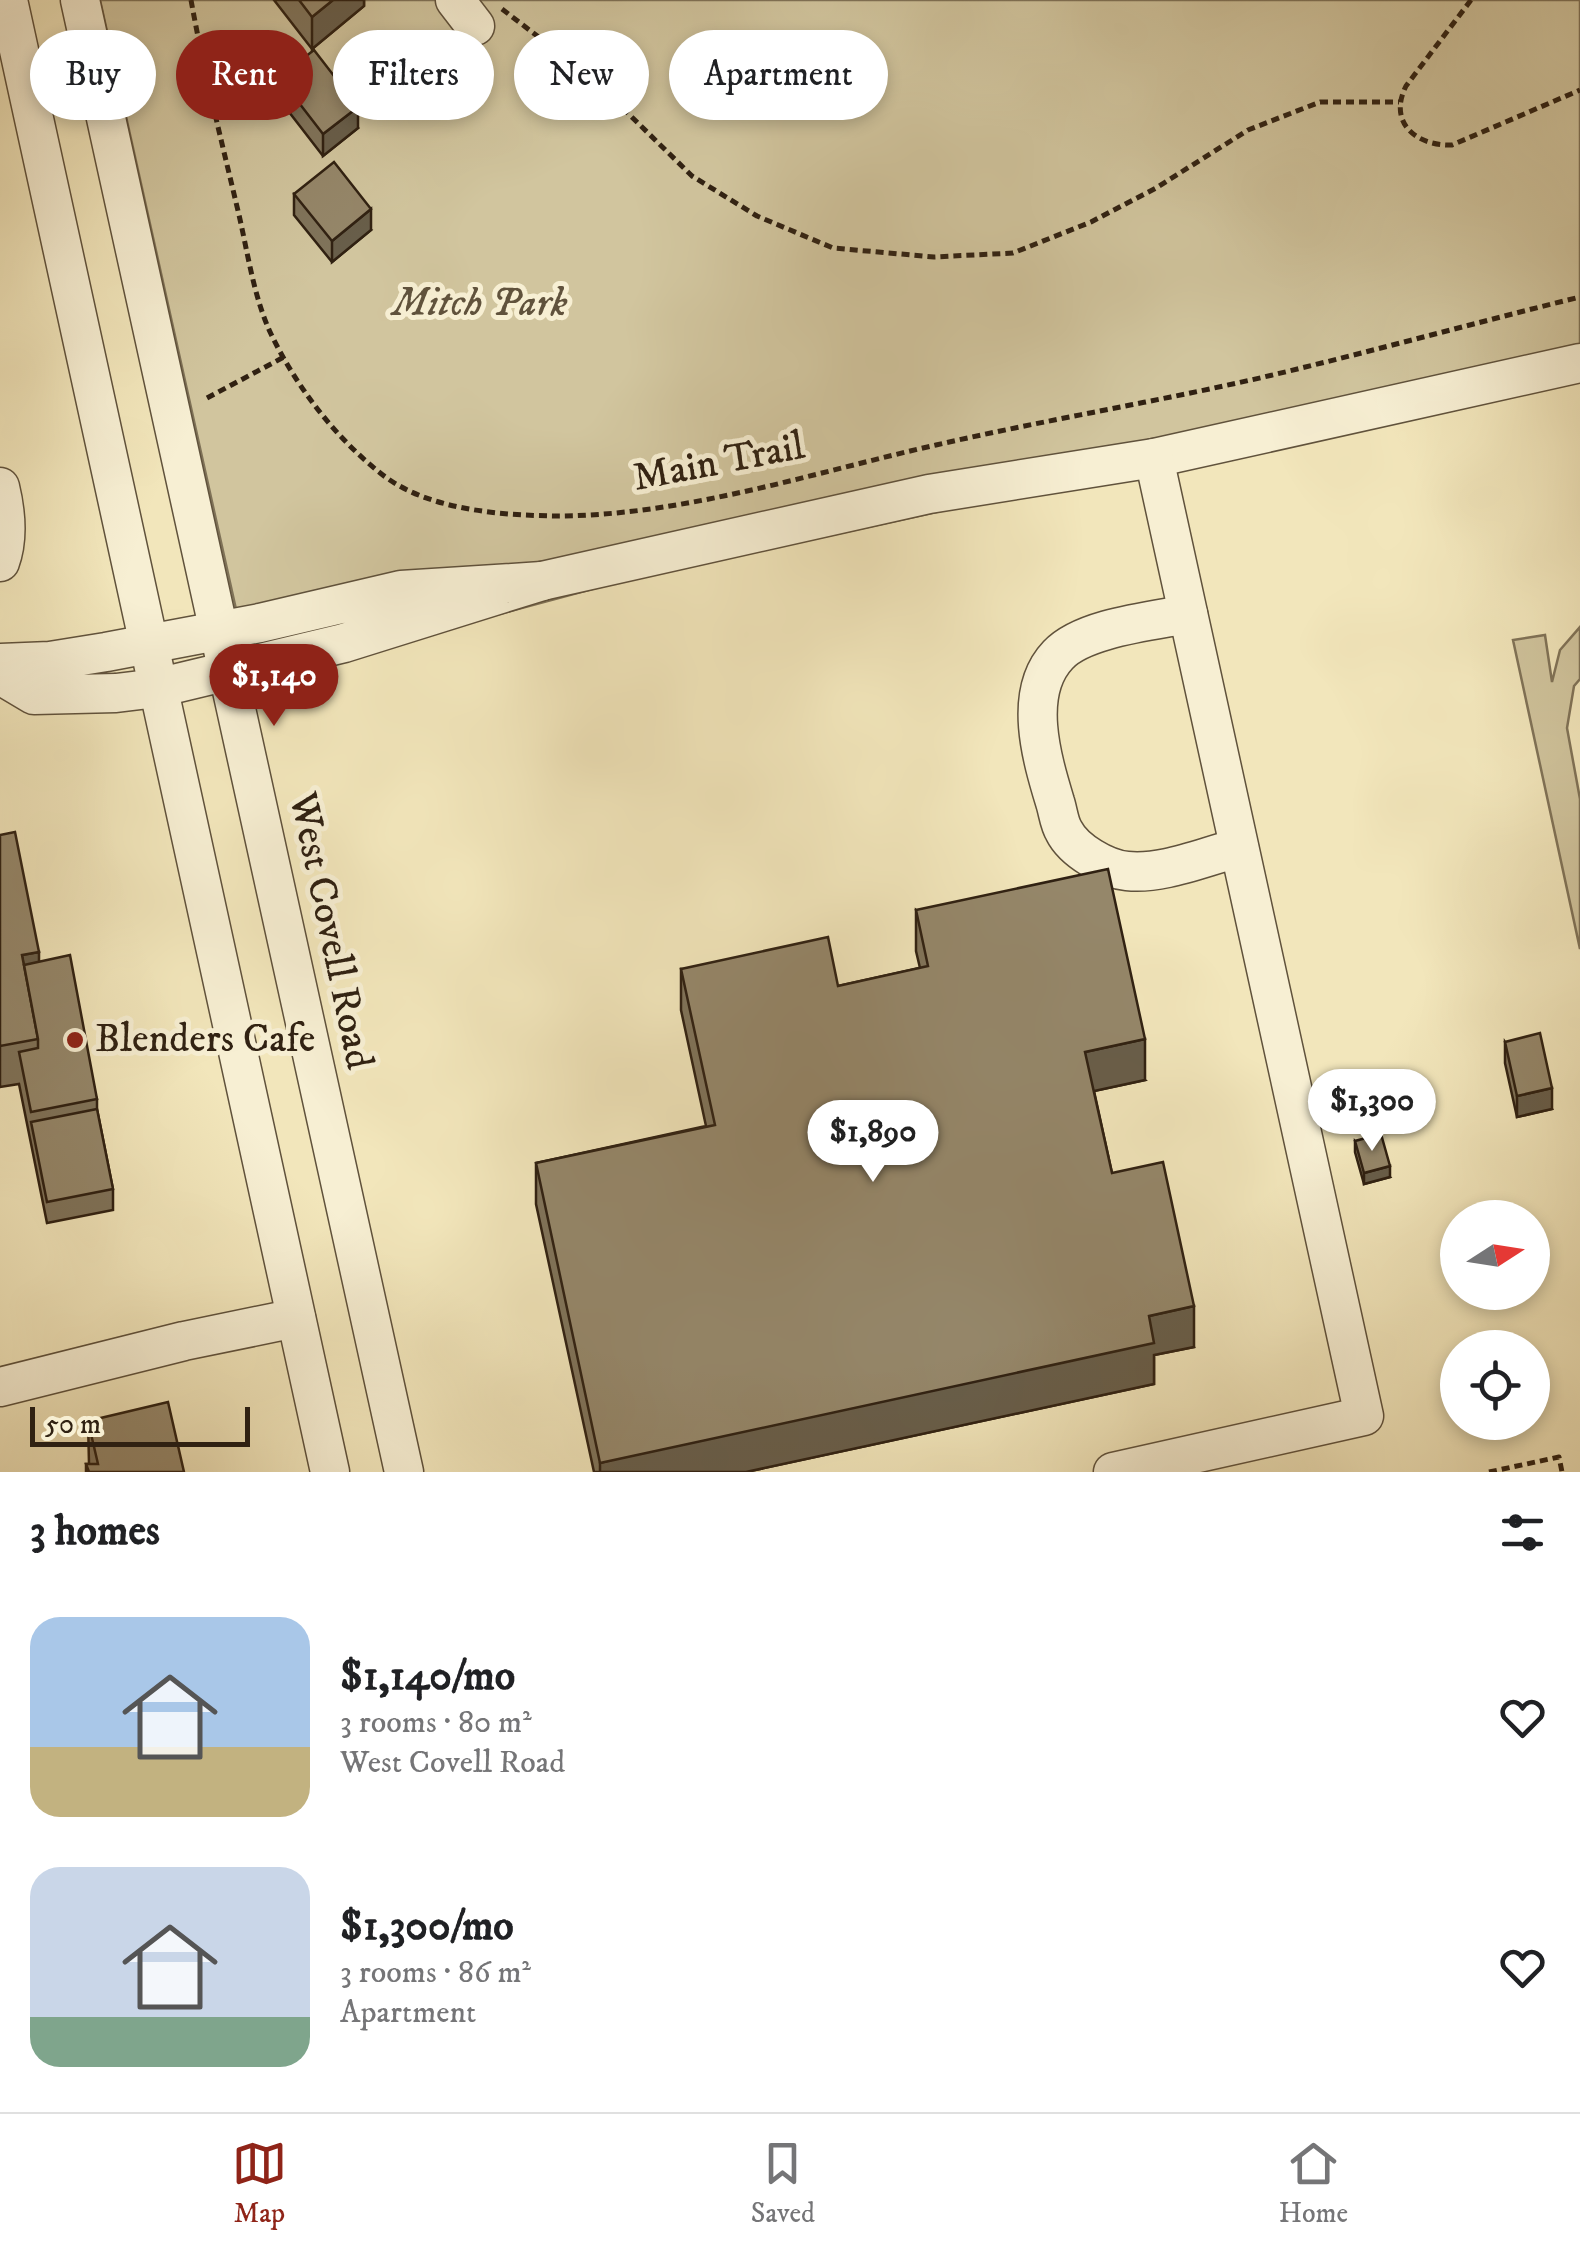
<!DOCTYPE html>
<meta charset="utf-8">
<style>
:root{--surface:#fff;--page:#f6f6f6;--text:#202124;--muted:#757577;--line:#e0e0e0;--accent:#8f2418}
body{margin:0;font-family:"IM FELL DW Pica",serif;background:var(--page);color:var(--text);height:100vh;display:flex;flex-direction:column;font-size:38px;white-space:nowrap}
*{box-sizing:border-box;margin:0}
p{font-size:32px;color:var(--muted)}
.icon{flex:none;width:55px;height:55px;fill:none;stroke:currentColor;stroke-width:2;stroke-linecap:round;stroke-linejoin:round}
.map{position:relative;height:1472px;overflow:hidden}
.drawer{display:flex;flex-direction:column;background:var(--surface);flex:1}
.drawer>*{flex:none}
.hud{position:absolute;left:30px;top:30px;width:1000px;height:90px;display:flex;gap:20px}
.needle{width:65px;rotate:78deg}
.tools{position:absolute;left:1440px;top:1200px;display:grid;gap:20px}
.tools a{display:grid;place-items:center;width:110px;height:110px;border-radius:50%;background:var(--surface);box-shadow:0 5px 15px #0003;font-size:50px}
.scale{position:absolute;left:30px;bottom:25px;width:220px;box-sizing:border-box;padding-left:10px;border:5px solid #302112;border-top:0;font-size:28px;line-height:35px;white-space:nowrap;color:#302112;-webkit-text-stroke:8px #f7efd3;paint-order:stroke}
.price{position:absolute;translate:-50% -85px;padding:0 22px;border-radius:35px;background:#fff;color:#222;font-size:32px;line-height:65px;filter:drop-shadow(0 2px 5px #0008)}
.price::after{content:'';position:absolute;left:50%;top:60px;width:30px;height:22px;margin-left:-15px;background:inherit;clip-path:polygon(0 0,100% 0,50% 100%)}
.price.on{background:var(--accent);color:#fff}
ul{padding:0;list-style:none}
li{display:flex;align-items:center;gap:30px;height:250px;padding:0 30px}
li span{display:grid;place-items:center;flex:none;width:280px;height:200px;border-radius:30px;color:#555}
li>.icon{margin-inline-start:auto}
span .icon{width:120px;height:120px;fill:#fffc;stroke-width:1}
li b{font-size:42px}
h2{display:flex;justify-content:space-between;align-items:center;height:120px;padding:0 30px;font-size:42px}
.chip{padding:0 35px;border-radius:45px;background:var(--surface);box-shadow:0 5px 15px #0003;font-size:35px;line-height:90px}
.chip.on{background:var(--accent);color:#fff}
.menu{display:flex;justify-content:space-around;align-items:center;height:140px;border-top:2px solid var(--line);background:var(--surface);font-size:28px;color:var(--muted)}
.menu a{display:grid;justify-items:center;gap:5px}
.menu .on{color:var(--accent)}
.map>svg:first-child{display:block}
.green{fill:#d1c59e;stroke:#807358;stroke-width:2.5}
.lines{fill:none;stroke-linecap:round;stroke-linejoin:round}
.minor-casing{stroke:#60523c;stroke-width:41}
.path{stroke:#302112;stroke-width:5;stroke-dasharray:8 5;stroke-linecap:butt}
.minor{stroke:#f7efd3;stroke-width:38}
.wall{fill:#80745b;stroke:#302112;stroke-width:2.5}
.shaded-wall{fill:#685e4a;stroke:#302112;stroke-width:2.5}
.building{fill:#95876a;stroke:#302112;stroke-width:2.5}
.poi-dot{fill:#8f2418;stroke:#f7efd3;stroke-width:4}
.labels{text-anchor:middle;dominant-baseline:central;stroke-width:10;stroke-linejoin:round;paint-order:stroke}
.park-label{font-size:40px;font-style:italic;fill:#60523c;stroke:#f7efd3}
.street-label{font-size:40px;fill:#302112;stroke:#f7efd3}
.poi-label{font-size:40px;fill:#302112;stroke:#f7efd3;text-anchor:start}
</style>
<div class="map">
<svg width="1580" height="1472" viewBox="0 0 1580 1472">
<rect width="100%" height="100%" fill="#f2e6bb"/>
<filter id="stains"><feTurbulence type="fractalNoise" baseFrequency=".002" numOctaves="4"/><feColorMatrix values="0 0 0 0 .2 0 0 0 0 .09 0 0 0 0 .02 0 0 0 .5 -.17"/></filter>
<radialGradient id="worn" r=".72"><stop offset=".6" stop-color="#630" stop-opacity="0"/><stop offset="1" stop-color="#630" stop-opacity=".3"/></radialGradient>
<g class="green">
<polygon points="100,0 1580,0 1580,371 622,581 252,681"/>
<polygon points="1580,627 1580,679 1574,686 1567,728 1580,799 1580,949 1513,640 1545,635 1552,682 1560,650"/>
</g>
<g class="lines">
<defs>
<g id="minor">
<polyline points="8,0 330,1472"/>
<polyline points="80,0 404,1472"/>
<polyline points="455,0 475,26"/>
<path d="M0,487C6,512 9,538 0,562"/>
<polyline points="542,581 929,494 1154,458 1580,363"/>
<path d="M1188,614C1152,621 1083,628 1058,655C1022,693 1042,759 1055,802C1058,811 1059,823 1064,831C1074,851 1106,869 1127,871C1163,875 1205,856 1239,848"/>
<polyline points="0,663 50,661 106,652 260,623 401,590 542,581 344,643 157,688 116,693 34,695 0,675"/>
<polyline points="0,1387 184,1341 296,1318"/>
<polyline points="1113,1472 1364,1416 1154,458"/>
</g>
</defs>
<use href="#minor" class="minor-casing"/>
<g class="path">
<path d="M191,0C204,72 222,143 239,215C248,254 254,298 271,334C296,386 334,436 379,472C425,510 498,515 555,516C683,516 812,473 936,445C1045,420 1155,402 1264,377C1370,352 1474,323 1580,297"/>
<path d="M1471,0L1406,86C1388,122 1415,146 1452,145L1580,90"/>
<polyline points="502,9 592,78 692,176 757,216 833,248 934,257 1013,253 1091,222 1156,188 1248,130 1320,102 1399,102"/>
<polyline points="207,398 284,357"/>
<polyline points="1489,1472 1559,1457 1562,1472"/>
</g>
<use href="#minor" class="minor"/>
</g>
<g class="wall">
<polygon points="274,0 364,0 364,6 312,49"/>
<polygon points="279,77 358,128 323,156 279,99"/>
<polygon points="294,194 371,230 332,262 294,215"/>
<polygon points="0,835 39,961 97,1099 97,1109 113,1189 113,1210 47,1223 19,1084 0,1087"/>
<polygon points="916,910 1145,1080 1094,1091 1112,1173 1194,1347 1154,1355 1154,1384 746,1472 594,1472 536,1204 536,1163 706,1126 681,1010 681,969 838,986 920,968 916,951"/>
<polygon points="1505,1042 1552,1109 1517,1117 1505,1063"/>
<polygon points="1355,1141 1390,1177 1364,1184 1355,1152"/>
<polygon points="88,1421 184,1472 86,1472 86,1464 89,1464"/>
</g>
<g class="shaded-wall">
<polygon points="333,0 364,0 364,6 312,49 312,17"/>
<polygon points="358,107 358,128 323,156 323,134"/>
<polygon points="371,209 371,230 332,262 332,241"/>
<polygon points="39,952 39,993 28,995 22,955"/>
<polygon points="1145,1039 1145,1080 1085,1093 1085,1052"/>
<polygon points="1552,1088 1552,1109 1517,1117 1517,1096"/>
<polygon points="1390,1166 1390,1177 1364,1184 1364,1173"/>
<polygon points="1194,1306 1194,1347 1154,1355 1154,1384 746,1472 600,1472 600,1463 1149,1316"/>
</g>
<g class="building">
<polygon points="299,0 333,0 312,17"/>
<polygon points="314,50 358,107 323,134 279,77"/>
<polygon points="334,162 371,209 332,241 294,194"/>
<polygon points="15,832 39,952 22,955 38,1039 0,1046 0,835"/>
<polygon points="1108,869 1145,1039 1085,1052 1112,1173 1163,1162 1194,1306 1149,1316 1154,1343 600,1463 536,1163 715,1125 681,969 828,937 838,986 928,966 916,910"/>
<polygon points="70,955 97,1099 31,1112 19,1052 38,1048 38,1039 24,965"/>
<polygon points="1540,1033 1552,1088 1517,1096 1505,1042"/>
<polygon points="97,1109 113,1189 47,1202 31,1122"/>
<polygon points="1381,1134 1390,1166 1364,1173 1355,1141"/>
<polygon points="168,1402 184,1472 89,1472 86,1464 98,1464 88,1421"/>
</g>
<circle class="poi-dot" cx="75" cy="1040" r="10"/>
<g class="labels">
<g class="park-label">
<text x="480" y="304">Mitch Park</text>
</g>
<g class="street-label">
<text transform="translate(719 463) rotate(-11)">Main Trail</text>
<text transform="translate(330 931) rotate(78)">West Covell Road</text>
</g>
<g class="poi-label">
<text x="95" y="1040">Blenders Cafe</text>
</g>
</g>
<rect width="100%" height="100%" filter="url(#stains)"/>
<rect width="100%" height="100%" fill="url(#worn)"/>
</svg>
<div class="tools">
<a><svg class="needle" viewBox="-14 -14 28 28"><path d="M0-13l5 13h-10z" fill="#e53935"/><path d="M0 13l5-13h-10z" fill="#757577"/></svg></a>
<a><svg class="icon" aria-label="locate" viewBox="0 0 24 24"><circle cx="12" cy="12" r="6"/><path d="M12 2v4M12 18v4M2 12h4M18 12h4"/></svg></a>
</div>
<div class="scale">50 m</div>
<b class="price on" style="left:274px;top:729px">$1,140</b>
<b class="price" style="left:1372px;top:1154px">$1,300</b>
<b class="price" style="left:873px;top:1185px">$1,890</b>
<div class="hud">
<a class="chip">Buy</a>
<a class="chip on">Rent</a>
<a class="chip">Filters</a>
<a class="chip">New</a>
<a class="chip">Apartment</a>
</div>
</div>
<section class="drawer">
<h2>3 homes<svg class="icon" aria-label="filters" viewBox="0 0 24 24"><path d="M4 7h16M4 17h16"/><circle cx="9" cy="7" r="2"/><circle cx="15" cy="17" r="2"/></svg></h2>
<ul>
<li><span style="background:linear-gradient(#a9c7e8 65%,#c2b280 0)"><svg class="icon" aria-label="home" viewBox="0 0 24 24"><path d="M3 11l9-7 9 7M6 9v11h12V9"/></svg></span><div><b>$1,140/mo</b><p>3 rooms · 80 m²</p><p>West Covell Road</p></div><svg class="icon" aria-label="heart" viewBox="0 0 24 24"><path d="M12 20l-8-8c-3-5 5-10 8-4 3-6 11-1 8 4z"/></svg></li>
<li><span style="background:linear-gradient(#c9d6e8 75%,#7fa58c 0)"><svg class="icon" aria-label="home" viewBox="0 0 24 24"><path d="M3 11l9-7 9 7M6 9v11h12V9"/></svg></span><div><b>$1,300/mo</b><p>3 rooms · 86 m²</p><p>Apartment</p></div><svg class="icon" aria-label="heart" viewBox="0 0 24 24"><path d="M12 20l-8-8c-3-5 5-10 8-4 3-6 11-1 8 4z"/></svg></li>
</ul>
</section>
<nav class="menu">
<a class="on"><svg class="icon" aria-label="map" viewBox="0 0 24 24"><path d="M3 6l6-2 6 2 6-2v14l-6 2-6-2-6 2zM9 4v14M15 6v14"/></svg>Map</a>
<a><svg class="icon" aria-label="saved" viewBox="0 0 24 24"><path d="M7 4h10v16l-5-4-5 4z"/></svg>Saved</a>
<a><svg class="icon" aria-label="home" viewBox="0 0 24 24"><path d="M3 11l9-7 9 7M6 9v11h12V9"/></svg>Home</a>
</nav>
